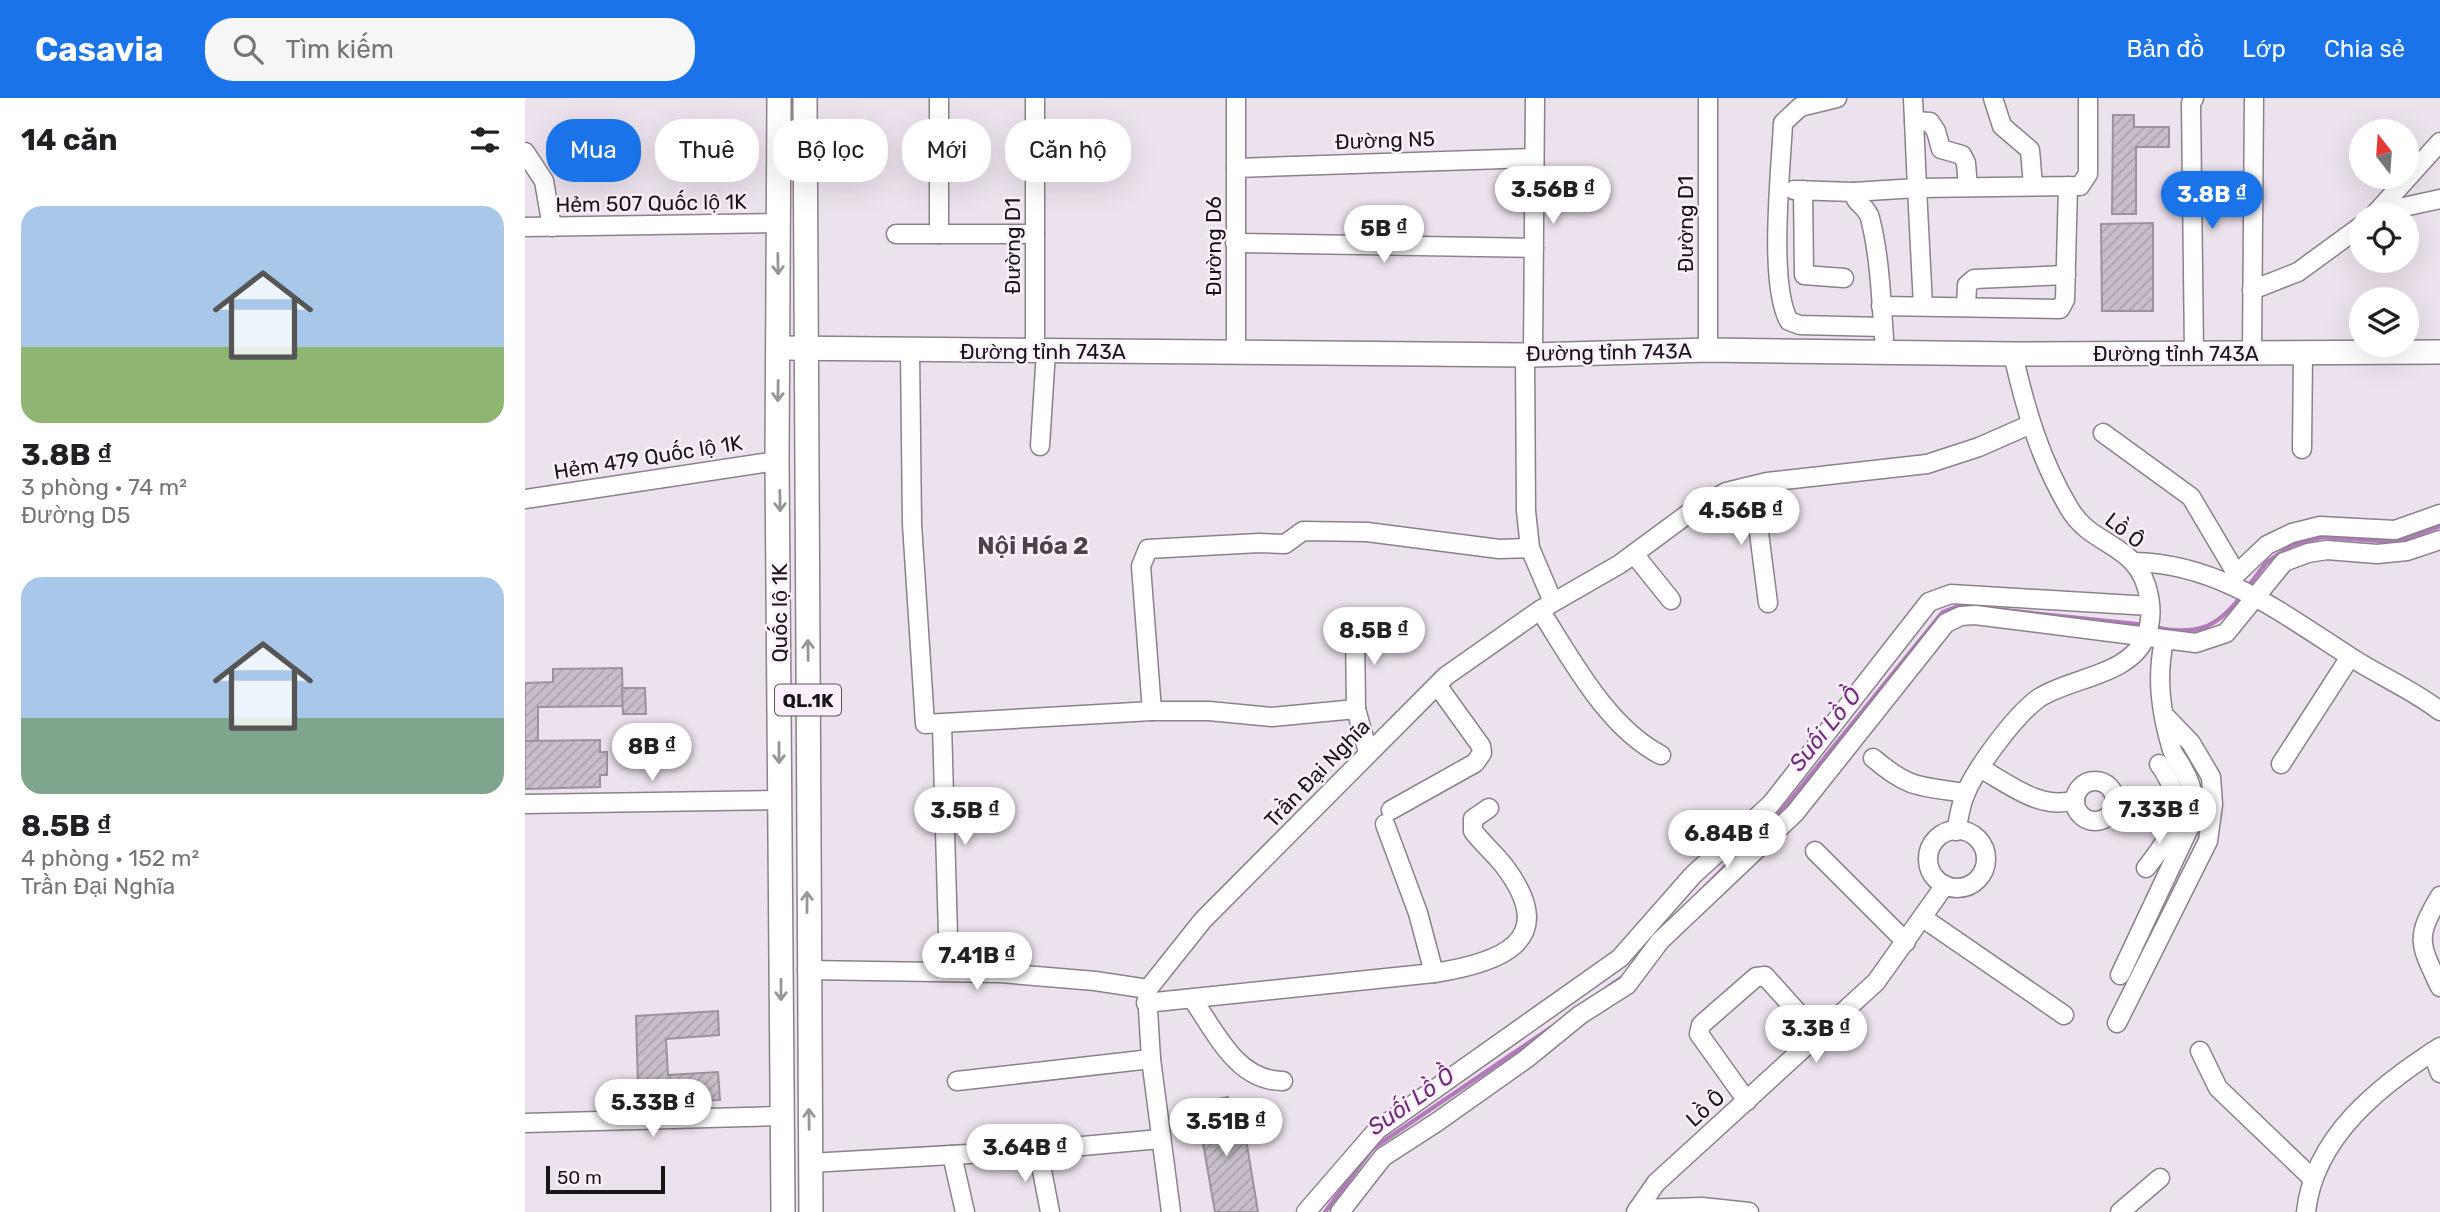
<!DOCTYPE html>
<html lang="vi">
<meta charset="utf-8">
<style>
:root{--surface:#fff;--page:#f6f6f6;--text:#202124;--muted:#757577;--accent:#1a73e8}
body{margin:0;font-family:Rubik,sans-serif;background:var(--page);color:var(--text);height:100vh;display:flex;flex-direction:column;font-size:26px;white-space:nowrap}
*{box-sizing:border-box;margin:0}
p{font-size:23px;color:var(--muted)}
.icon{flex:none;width:38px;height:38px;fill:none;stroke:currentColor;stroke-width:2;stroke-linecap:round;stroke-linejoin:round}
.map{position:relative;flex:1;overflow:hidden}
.details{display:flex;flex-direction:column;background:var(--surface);width:525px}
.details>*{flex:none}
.banner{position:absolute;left:21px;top:21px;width:665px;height:63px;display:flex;gap:14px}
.needle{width:46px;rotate:343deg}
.fabs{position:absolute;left:1824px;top:21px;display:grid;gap:14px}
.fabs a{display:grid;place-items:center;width:70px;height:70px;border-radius:50%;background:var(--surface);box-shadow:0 7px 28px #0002;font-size:35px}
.scale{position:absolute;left:21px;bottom:18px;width:119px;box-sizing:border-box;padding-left:7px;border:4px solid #181418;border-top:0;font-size:19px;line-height:24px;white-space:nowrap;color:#181418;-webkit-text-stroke:5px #faeffb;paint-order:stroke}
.price{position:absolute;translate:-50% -60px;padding:0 16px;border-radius:24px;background:#fff;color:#222;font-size:23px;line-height:46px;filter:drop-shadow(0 2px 4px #0008)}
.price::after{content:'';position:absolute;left:50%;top:42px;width:21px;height:16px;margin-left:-10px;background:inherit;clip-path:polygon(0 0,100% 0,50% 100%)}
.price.selected{background:var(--accent);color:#fff}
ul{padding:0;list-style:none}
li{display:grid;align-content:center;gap:14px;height:371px;padding:0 21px}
li span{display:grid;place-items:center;height:217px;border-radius:21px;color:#555}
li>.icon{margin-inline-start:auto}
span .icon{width:126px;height:126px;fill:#fffc;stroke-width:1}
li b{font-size:30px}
h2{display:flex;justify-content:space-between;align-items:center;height:84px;padding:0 21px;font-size:30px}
.chip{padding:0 24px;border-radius:28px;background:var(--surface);box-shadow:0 7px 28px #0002;font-size:24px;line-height:63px}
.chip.selected{background:var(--accent);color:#fff}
header{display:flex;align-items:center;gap:42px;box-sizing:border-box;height:98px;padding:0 35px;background:var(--accent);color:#fff}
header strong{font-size:33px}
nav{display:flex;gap:38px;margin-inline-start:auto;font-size:24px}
.search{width:490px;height:63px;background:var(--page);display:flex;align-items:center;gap:18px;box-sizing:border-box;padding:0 24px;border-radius:28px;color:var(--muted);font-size:26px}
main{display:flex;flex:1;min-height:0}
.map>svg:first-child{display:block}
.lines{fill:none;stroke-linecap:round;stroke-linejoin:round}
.stream{stroke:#b27aba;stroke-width:4.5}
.building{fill:url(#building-hatch);stroke:#9c929d;stroke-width:2}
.minor-casing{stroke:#8a818b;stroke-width:21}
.major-casing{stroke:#8a818b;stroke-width:26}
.minor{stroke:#fff;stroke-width:18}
.major{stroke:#fff;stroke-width:23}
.oneway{stroke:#979597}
.labels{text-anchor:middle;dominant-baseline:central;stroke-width:5;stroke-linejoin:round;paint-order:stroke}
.shield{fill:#faeffb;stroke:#5c565c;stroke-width:2}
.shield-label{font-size:19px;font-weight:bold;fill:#181418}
.street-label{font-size:21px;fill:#181418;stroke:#faeffb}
.water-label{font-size:23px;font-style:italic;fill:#6f2b79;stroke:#faeffb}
.quarter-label{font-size:24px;font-weight:bold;fill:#4b434c;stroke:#faeffb}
</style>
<header>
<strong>Casavia</strong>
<div class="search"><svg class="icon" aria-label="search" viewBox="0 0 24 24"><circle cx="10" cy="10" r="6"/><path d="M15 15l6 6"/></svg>Tìm kiếm</div>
<nav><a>Bản đồ</a><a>Lớp</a><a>Chia sẻ</a></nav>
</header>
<main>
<section class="details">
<h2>14 căn<svg class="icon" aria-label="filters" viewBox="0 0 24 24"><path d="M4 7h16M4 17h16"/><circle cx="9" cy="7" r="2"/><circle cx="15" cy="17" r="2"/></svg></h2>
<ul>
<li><span style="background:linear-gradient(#a9c7e8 65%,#8fb573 0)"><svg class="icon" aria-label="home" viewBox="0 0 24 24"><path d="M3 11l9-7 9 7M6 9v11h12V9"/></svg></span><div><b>3.8B ₫</b><p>3 phòng · 74 m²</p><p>Đường D5</p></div></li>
<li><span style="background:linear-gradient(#a9c7e8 65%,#7fa58c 0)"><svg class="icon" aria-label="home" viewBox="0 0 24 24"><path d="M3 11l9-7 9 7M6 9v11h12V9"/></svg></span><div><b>8.5B ₫</b><p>4 phòng · 152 m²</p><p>Trần Đại Nghĩa</p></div></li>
</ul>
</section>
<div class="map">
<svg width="1915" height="1114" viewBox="0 0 1915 1114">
<defs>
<pattern id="building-hatch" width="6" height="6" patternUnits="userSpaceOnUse" patternTransform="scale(1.75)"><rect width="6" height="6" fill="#c8bec9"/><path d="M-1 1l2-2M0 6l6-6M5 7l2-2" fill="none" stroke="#aba2ac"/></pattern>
</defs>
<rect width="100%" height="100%" fill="#ece2ed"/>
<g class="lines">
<g class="stream">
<polyline points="1722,490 1741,465 1767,447 1798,439 1872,444 1915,428"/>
<polyline points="1458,510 1620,527"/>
<path d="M1628,529C1669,538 1691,532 1717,497"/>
<polyline points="1120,849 1259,710 1418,514 1431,509 1446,509"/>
<polyline points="1083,889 1102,876"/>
<polyline points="800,1114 847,1051 1027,929"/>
</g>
</g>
<g class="building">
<polygon points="1588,17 1609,17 1609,29 1644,29 1644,49 1611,49 1611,116 1587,116"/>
<polygon points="1628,125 1628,213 1577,213 1576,126"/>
<polygon points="97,570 98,608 13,609 13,643 0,643 0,585 28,584 28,571"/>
<polygon points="97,590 120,590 121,616 98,616"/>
<polygon points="75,642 75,654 82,654 82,677 75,677 75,689 0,691 0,643"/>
<polygon points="193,913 194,937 141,941 143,977 193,974 195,1002 148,1003 148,988 113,989 111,918"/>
<polygon points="703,999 706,1016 709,1015 722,1047 733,1114 690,1114 671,1005"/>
</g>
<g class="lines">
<defs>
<g id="minor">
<polyline points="510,0 510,253"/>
<polyline points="1183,0 1183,252"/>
<path d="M1312,0L1275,9L1258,25C1256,71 1243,186 1264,223L1275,227L1358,229"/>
<polyline points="1468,0 1477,28 1505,52 1508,88"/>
<polyline points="1389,23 1405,24 1411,33 1416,51 1437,57 1441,65 1443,89"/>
<polyline points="0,54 19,83 27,129"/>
<polyline points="711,70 1009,60"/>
<polyline points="1269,92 1328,94"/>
<polyline points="1278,92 1279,177 1319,180"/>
<polyline points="1851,115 1915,101"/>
<polyline points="1849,117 1915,44"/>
<polyline points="0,129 252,125"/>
<polyline points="371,136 510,136"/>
<polyline points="414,136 414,0"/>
<polyline points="710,145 1009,150"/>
<polyline points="1727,192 1773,174 1836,128"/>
<polyline points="1356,208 1535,211 1540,202 1543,88"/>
<polyline points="1398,208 1392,90 1555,88 1563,76 1563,0"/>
<polyline points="1441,209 1442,187 1449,181 1541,177"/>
<path d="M1359,240C1356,200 1355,159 1345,120C1342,108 1330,106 1328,94L1392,90L1388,0"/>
<polyline points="385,253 387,426 400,626 627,613 684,613 747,619 831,611 843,654"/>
<polyline points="711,254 711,0"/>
<polyline points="1669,255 1666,5 1669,0"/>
<polyline points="1727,255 1729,0"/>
<polyline points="1000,256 1001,413 1005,450 1028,504"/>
<polyline points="1008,257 1010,0"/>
<polyline points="1578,335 1666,399 1711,475"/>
<polyline points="515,348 521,253"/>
<polyline points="1777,351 1778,255"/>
<polyline points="1228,388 1243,505"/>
<polyline points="0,401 252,363"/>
<polyline points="1109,456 1146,502"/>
<path d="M1608,464C1694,465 1758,516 1827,560C1855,578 1888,592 1915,613"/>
<polyline points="1702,485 1742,447 1767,435 1795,428 1870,432 1915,416"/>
<path d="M1015,512C1047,562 1082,629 1136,657"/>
<polyline points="830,530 831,611"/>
<polyline points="627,613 616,468 623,451 734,445 760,446 778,433 842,434 974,451 1005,450"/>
<polyline points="417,626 424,873"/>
<path d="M1348,660C1384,691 1395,688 1440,695"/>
<polyline points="1756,666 1825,559"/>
<path d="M1455,670C1484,686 1516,713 1550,702"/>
<circle cx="1570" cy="703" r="20"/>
<polyline points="1599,702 1652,698"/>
<polyline points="0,706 254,702"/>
<polyline points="866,712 950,665 957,655 956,648 912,587"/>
<polyline points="1588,713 1650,711"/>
<polyline points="860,726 893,815 909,875"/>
<circle cx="1432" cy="761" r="29"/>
<path d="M1431,733C1434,721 1435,708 1440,697C1450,671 1491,616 1514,600C1546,579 1605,578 1621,538C1630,516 1625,483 1608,464C1587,442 1562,440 1544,410C1515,361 1500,310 1488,256"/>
<polyline points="1290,753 1381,844"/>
<path d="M1621,770C1651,732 1664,708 1634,666"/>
<path d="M1915,798C1890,840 1894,845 1915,889"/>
<polyline points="1398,820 1539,917"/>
<polyline points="282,872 475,875 570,883 623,891"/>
<path d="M1595,877L1665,728C1670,705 1670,692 1658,671C1655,664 1649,658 1647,652C1636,615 1631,581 1639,543"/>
<polyline points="623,891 678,822 921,578 1015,512 1095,466 1164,415 1201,394 1242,384 1402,366 1454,349 1504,327"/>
<polyline points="622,895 626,961 646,1114"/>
<path d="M668,902C692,936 712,983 758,983"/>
<path d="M621,905L909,875C974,865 1036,844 980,769C970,756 958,746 948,733V721L964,710"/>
<polyline points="1592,925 1683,743 1688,706 1686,679 1666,645 1642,620"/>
<polyline points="1675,953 1693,990 1787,1080"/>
<polyline points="1907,954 1915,975"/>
<polyline points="432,983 626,961"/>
<polyline points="1222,1003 1174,936 1176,927 1231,879 1240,878 1294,938"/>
<polyline points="0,1025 255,1018"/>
<polyline points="513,1052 525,1114"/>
<polyline points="427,1057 440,1114"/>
<polyline points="285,1065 513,1052 635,1041"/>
<polyline points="1113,1111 1177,1109 1224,1114"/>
<polyline points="781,1114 852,1032 1095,860 1168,777 1246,706 1404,504 1426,496 1625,508"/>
<polyline points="815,1114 858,1059 912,1024 1001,961 1055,917 1102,887 1135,843 1270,715 1421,525 1436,518 1450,517 1671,545 1701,535 1759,464 1783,455 1802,452 1852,456 1882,453 1915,442"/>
<polyline points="1111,1114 1131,1085 1351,884 1420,787"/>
<polyline points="1595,1114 1635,1080"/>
<path d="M1781,1114C1789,1039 1855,987 1915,949"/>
</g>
<g id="major">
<polyline points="254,0 252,363 258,1114"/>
<polyline points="280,0 286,1114"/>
<polyline points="254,250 1008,257 1183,252 1488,256 1915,254"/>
</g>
</defs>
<use href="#minor" class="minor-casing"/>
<use href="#major" class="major-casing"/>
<use href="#minor" class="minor"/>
<use href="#major" class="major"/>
</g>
<defs><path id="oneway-shaft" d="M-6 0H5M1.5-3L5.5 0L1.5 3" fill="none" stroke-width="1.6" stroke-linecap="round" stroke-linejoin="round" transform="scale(1.75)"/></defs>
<g class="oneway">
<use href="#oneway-shaft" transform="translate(253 166) rotate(89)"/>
<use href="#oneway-shaft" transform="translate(253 293) rotate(91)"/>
<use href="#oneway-shaft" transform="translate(255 403) rotate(89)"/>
<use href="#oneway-shaft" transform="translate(283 552) rotate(-91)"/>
<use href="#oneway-shaft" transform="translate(254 655) rotate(90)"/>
<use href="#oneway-shaft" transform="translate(282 804) rotate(-90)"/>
<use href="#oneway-shaft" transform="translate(256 892) rotate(90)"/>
<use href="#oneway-shaft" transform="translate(284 1021) rotate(-91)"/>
</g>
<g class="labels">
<rect class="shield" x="250" y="586.5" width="66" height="31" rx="5"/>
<g class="shield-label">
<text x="283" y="602">QL.1K</text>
</g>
<g class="street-label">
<text transform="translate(860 42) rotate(-2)">Đường N5</text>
<text transform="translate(126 105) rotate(-1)">Hẻm 507 Quốc lộ 1K</text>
<text transform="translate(1160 126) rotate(-90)">Đường D1</text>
<text transform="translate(487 148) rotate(-90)">Đường D1</text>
<text transform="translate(688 148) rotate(-90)">Đường D6</text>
<text x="518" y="253">Đường tỉnh 743A</text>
<text transform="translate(1084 254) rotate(-1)">Đường tỉnh 743A</text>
<text x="1651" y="255">Đường tỉnh 743A</text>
<text transform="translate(123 359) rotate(-9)">Hẻm 479 Quốc lộ 1K</text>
<text transform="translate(1600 432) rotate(38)">Lồ Ô</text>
<text transform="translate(254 515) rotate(-90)">Quốc lộ 1K</text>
<text transform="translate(792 675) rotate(-46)">Trần Đại Nghĩa</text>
<text transform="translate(1180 1010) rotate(-42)">Lồ Ô</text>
</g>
<g class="water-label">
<text transform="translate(1300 631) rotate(-51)">Suối Lồ Ồ</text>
<text transform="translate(886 1003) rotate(-35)">Suối Lồ Ồ</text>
</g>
<g class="quarter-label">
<text x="508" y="448">Nội Hóa 2</text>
</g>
</g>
</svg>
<div class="fabs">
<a><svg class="needle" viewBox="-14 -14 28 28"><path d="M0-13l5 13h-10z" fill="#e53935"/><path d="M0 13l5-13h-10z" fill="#757577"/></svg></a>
<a><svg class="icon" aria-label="locate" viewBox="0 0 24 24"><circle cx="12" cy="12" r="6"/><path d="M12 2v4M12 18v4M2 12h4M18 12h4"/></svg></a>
<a><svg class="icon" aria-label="layers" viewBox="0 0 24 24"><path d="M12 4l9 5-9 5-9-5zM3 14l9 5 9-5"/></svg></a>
</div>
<div class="scale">50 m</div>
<b class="price" style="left:1028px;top:128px">3.56B ₫</b>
<b class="price selected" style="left:1687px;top:133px">3.8B ₫</b>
<b class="price" style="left:859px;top:167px">5B ₫</b>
<b class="price" style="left:1216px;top:449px">4.56B ₫</b>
<b class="price" style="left:849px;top:569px">8.5B ₫</b>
<b class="price" style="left:127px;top:685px">8B ₫</b>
<b class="price" style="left:1634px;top:748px">7.33B ₫</b>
<b class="price" style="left:440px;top:749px">3.5B ₫</b>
<b class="price" style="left:1202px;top:772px">6.84B ₫</b>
<b class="price" style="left:452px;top:894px">7.41B ₫</b>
<b class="price" style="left:1291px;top:967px">3.3B ₫</b>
<b class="price" style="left:128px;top:1041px">5.33B ₫</b>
<b class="price" style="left:701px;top:1060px">3.51B ₫</b>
<b class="price" style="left:500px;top:1086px">3.64B ₫</b>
<div class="banner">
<a class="chip selected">Mua</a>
<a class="chip">Thuê</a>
<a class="chip">Bộ lọc</a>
<a class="chip">Mới</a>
<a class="chip">Căn hộ</a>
</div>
</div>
</main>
